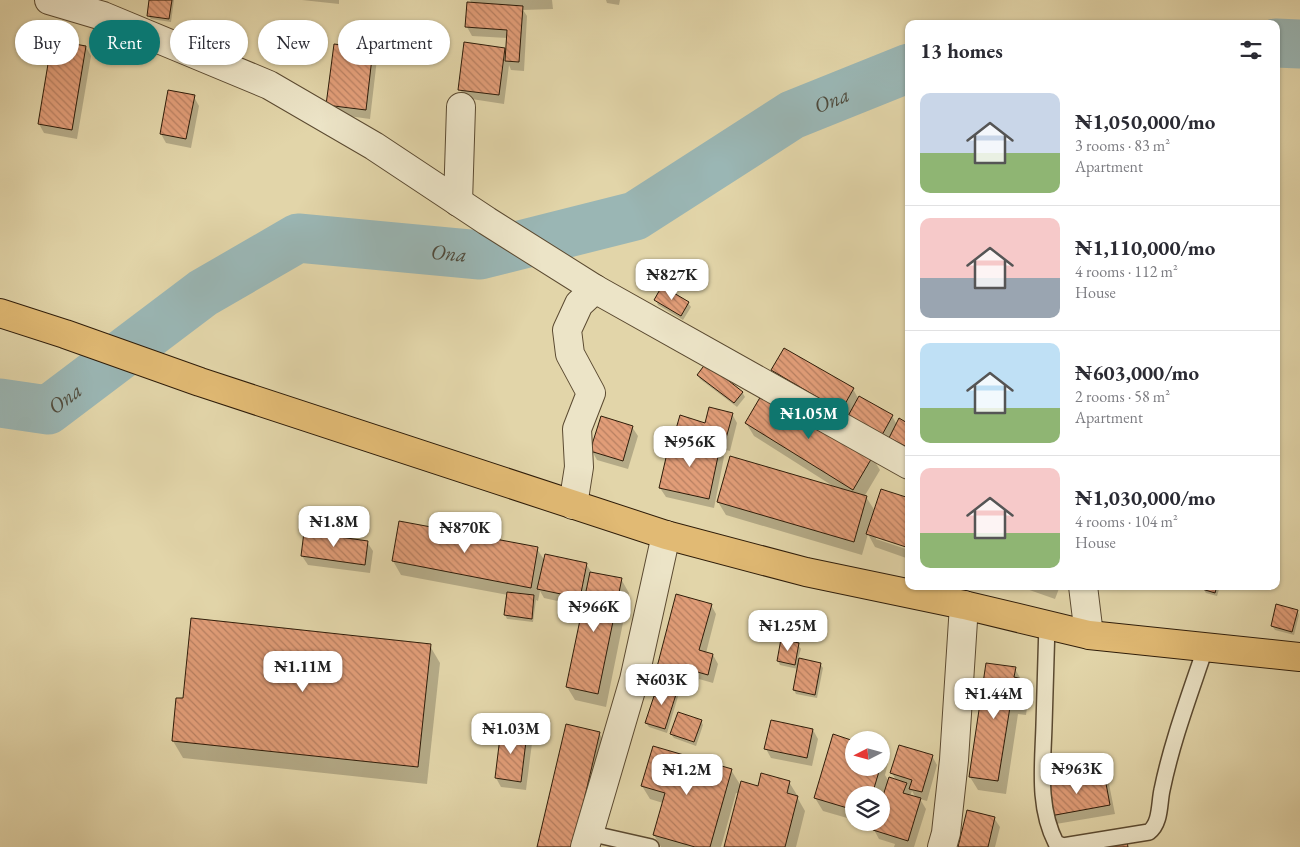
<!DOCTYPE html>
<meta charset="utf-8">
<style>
:root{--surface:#fff;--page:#f7f7f7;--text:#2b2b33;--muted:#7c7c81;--line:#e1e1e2;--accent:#0f766e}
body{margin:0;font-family:"EB Garamond",serif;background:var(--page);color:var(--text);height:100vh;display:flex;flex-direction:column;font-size:19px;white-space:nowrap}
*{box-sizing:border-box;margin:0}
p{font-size:16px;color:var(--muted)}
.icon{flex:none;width:28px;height:28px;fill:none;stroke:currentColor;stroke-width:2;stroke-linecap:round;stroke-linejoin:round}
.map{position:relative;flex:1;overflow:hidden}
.details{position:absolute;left:905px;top:20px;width:375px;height:570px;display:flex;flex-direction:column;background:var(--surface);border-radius:10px;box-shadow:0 1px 4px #0004}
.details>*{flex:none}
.guide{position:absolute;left:15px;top:20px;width:475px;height:45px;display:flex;gap:10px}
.needle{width:32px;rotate:264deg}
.fabs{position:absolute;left:845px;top:731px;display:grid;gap:10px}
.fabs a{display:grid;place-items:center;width:45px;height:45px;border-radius:50%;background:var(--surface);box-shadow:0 1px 4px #0004;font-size:25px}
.price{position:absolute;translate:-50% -42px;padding:0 11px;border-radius:10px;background:#fff;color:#222;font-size:16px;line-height:32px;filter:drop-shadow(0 1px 2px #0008)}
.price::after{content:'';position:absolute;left:50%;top:30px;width:15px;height:11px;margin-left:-8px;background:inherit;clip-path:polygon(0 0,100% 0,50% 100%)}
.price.on{background:var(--accent);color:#fff}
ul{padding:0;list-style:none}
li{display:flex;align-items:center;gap:15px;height:125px;padding:0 15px}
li+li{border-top:1px solid var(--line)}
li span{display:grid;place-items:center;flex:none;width:140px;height:100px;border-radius:10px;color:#555}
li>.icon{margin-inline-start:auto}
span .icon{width:60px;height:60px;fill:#fffc;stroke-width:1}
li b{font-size:21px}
h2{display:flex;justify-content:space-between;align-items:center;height:60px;padding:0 15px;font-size:21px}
.pill{padding:0 18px;border-radius:22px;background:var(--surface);box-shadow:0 1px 4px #0004;font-size:18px;line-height:45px}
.pill.on{background:var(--accent);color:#fff}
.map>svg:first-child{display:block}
.shadow{fill:#0003;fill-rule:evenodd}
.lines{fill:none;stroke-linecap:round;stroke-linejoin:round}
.river{stroke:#9ab6b4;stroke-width:49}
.building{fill:url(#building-back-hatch);stroke:#2e1c09}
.service-casing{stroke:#5b4a31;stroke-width:18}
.minor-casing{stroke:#5b4a31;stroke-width:30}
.trunk-casing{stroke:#2e1c09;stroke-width:30}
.service{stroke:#ece4c7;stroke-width:15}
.minor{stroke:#ece4c7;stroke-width:28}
.trunk{stroke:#e1ba74;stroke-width:28}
.labels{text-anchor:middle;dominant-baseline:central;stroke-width:4.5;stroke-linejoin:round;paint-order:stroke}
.water-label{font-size:21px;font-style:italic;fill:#4e4a3c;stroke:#ece4c7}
</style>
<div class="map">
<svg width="1300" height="847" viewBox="0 0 1300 847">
<defs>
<pattern id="building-back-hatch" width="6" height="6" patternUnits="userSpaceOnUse" patternTransform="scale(1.25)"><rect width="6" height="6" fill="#e19d78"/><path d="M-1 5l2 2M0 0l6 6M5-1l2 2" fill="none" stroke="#b77f61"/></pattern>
</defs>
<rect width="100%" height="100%" fill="#e2d5a9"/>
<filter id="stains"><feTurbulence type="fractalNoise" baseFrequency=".004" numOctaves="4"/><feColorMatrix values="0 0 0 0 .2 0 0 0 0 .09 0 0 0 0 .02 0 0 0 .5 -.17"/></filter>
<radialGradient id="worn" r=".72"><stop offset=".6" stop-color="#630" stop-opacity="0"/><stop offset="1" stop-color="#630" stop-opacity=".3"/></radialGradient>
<g class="shadow">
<polygon points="150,0 174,0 171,22 151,19 148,15"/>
<polygon points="302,0 339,0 339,4"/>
<polygon points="470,0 552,0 553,9 523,10 527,16 524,71 511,70 509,65 504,104 465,98 460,89 465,43 507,49 507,38 472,36 467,27 472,4"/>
<polygon points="606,0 620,0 619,5 607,3"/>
<polygon points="86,47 91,56 77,139 44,133 39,124"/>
<polygon points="372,50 377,59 370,119 333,114 327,105"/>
<polygon points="194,97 199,106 191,148 166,143 161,134"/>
<polygon points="656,300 688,303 691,307 683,320 658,305"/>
<polygon points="772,370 853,389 859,400 892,416 897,425 909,425 909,454 896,447 890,438 887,444 777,379"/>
<polygon points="698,375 742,392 745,397 737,407 700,379"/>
<polygon points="732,414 737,423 730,451 719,448 724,457 714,508 666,497 660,488 684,440 677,429 706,424"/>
<polygon points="746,423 872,457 880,470 864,497 866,497 875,511 876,539 909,550 909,559 875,547 868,534 862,555 726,515 718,502 836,488 754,436"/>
<polygon points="632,427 638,436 628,469 597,460 592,451"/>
<polygon points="400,523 537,549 545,561 586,564 592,573 621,579 629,593 606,707 575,700 567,687 584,607 544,598 540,591 538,601 536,600 533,622 507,619 505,615 508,595 401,575 393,561"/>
<polygon points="367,542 373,551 370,573 308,565 302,556"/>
<polygon points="1018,586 1060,586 1055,599"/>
<polygon points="1204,586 1220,586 1217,596 1206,593 1203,588"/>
<polygon points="711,605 716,614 706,653 713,655 718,664 713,683 699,679 697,685 663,676 658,667"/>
<polygon points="1297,611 1299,615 1294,635 1275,630 1272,626"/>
<polygon points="798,645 801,649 798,659 820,664 823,668 817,698 796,694 794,690 798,669 780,665 778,661"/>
<polygon points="430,646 440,663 427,784 183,758 173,741 184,700"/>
<polygon points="1015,669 1029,693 1026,715 1018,714 1006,794 978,790 970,777"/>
<polygon points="678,686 680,690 667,733 649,727 646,723 661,700"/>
<polygon points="701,721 703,725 696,746 674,738 671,734"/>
<polygon points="813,730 818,739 812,766 771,758 766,749"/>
<polygon points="599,733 607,747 584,847 538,847"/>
<polygon points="527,734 532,743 526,790 501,787 496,778"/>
<path d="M881,752L888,763L885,775L889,782L896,780L892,773L932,756L937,765L927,801L920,799L926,809L914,847H894L895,844L879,839L874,830L875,827L860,822H881V795H854V820L823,811L815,798L854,768H881ZM912,791L916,798L910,796Z"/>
<polygon points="731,770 741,786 759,787 789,782 797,795 797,797 805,811 796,847 725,847 739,793 736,793 721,847 661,847 654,835 663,803 650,799 642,786"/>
<polygon points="1104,775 1109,784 1115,814 1056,824 1051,816"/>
<polygon points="994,818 1000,827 995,847 959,847"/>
</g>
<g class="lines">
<g class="river">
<polyline points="1276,43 1300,44"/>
<path id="s1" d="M0,403L48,410L203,293L298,238L480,255L635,216L792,115L909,68"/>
</g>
</g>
<g class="building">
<polygon points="149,0 172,0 169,19 147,16"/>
<polygon points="467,2 523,6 519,62 505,61 507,30 465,27"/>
<polygon points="52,40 86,46 72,130 38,124"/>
<polygon points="464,42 505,48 499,95 458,90"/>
<polygon points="334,44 373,49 366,110 326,105"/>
<polygon points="168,90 195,95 186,139 160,134"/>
<polygon points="662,286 689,302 681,316 654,300"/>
<polygon points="784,348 854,388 841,411 771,370"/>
<polygon points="706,363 743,392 734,403 697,375"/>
<polygon points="765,389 873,456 853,490 745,423"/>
<polygon points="859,396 893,415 882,435 848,416"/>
<polygon points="709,407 733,413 725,442 676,429 680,415 705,423"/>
<polygon points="601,416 633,426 623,461 590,451"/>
<polygon points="899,418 909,424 909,448 889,438"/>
<polygon points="671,436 720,447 709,499 659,488"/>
<polygon points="730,456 867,496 854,542 717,502"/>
<polygon points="881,489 909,498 909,548 866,534"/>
<polygon points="399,521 538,547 531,588 392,561"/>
<polygon points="304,532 368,541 365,565 301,556"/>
<polygon points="545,554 587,563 580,598 537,589"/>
<polygon points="590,572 622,578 598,694 566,687"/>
<polygon points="1203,586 1217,586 1215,593 1202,589"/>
<polygon points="507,592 534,595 532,619 504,615"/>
<polygon points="676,594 712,604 699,650 713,654 708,675 694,671 692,677 657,667"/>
<polygon points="1276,604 1298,610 1292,632 1271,626"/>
<polygon points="191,618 431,644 418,767 172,741 176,698 183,698"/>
<polygon points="781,639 799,643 795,665 777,661"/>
<polygon points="799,658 821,663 815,695 793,690"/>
<polygon points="986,663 1016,667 1014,677 1022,679 1019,703 1011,701 998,781 969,777"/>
<polygon points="666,681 679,685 665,729 645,723 654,696 660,699"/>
<polygon points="678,712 702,720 694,742 670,734"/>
<polygon points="771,720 813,729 807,758 764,749"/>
<polygon points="566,724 600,732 573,847 537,847"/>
<polygon points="501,729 527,733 521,782 495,778"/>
<polygon points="833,734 854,741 854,768 880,768 872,795 854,795 854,810 814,798"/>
<polygon points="899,745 933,755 922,792 909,789 912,780 890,773"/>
<polygon points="653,746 732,769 710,847 695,847 653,835 665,793 641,786"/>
<polygon points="761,773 790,781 787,793 798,796 785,847 724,847 741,781 758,786"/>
<polygon points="1104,773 1110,805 1050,816 1045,785"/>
<polygon points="889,777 907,783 903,793 921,798 908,841 873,830 875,822 881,822 881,802"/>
<polygon points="967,810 995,817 988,847 958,847"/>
<polygon points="1126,837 1128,847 1077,847"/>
</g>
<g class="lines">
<defs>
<g id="service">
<path d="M1047,624C1046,658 1045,691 1044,725C1043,764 1037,806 1056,843L1063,846L1149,832C1161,823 1159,803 1162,790C1172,741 1190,694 1206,646"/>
<polyline points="589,833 651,847"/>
</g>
<g id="minor">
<polyline points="49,0 103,16 269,85 374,146 487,221 595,289 909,465"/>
<polyline points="458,202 461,107"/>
<polyline points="573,505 579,467 577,429 591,393 570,354 567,330 579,304 595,289"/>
<polyline points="1083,586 1089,635"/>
<polyline points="585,847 634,680 666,535"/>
<polyline points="942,847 946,833 954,760 964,605"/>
</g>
<polyline id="trunk" points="0,313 65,334 200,382 666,535 806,572 964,605 1089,635 1300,657"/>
</defs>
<use href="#service" class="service-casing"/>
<use href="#minor" class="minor-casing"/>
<use href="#trunk" class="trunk-casing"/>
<use href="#service" class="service"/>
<use href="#minor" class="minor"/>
<use href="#trunk" class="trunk"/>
</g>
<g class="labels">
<g class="water-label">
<text stroke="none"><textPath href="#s1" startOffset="924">Ona</textPath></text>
<text stroke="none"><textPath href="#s1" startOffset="504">Ona</textPath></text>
<text stroke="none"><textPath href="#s1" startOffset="69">Ona</textPath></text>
</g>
</g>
<rect width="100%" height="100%" filter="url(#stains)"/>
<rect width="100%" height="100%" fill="url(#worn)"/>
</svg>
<div class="fabs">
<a><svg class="needle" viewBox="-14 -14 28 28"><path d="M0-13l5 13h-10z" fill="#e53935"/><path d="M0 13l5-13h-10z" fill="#7c7c81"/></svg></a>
<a><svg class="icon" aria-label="layers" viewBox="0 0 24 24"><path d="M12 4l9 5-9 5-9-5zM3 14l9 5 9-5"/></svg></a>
</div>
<b class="price" style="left:672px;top:301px">₦827K</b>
<b class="price on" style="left:809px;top:440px">₦1.05M</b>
<b class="price" style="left:690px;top:468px">₦956K</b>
<b class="price" style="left:334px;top:548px">₦1.8M</b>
<b class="price" style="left:465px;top:554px">₦870K</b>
<b class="price" style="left:594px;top:633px">₦966K</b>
<b class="price" style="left:788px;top:652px">₦1.25M</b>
<b class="price" style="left:303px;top:693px">₦1.11M</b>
<b class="price" style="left:662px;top:706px">₦603K</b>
<b class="price" style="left:994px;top:720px">₦1.44M</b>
<b class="price" style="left:511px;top:755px">₦1.03M</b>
<b class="price" style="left:1077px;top:795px">₦963K</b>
<b class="price" style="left:687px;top:796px">₦1.2M</b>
<div class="guide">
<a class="pill">Buy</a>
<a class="pill on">Rent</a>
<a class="pill">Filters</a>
<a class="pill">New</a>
<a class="pill">Apartment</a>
</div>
<section class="details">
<h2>13 homes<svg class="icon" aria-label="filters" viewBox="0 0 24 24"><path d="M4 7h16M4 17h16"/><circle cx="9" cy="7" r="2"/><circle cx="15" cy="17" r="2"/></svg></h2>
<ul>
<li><span style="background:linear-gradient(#c9d6e8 60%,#8fb573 0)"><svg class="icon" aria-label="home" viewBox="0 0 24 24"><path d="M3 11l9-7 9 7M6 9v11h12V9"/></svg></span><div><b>₦1,050,000/mo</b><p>3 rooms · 83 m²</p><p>Apartment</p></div></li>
<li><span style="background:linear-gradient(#f6c9c9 60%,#9aa5b1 0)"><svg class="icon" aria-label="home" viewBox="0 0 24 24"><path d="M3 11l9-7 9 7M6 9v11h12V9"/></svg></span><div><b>₦1,110,000/mo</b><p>4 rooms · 112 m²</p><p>House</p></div></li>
<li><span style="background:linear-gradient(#bfe0f5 65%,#8fb573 0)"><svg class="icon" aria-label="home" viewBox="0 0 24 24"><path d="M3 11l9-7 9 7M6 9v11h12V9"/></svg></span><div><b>₦603,000/mo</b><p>2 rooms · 58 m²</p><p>Apartment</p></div></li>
<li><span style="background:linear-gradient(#f6c9c9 65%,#8fb573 0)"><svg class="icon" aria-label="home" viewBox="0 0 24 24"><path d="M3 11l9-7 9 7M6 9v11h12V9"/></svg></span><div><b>₦1,030,000/mo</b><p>4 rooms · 104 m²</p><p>House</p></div></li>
</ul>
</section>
</div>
